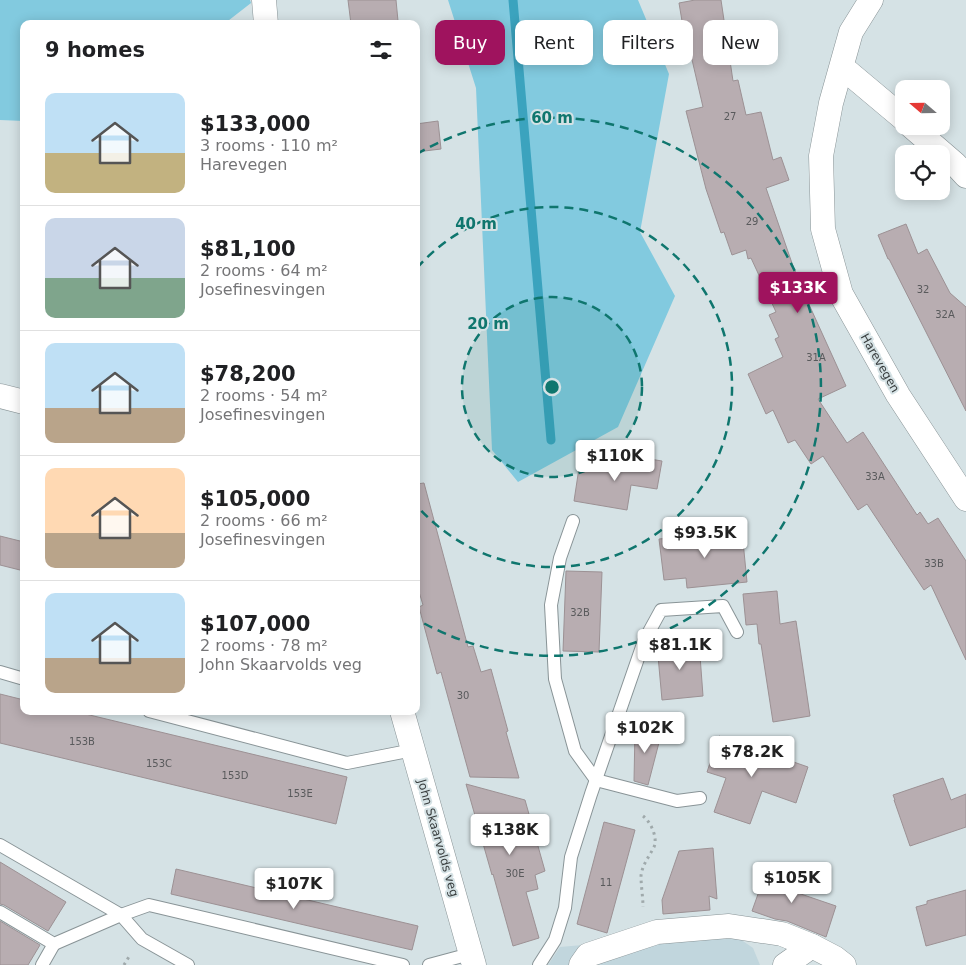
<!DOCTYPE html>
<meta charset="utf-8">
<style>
:root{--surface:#fff;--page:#f6f6f6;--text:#202124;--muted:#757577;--line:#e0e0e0;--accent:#9f135e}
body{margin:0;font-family:"DejaVu Sans",sans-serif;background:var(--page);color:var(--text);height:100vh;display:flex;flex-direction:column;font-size:19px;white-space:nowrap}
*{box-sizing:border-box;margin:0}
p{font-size:16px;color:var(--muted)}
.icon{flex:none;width:28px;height:28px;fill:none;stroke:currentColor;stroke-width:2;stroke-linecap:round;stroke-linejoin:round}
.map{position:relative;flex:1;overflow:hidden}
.drawer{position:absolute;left:20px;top:20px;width:400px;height:695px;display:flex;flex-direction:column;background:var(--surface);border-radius:10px;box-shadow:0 2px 12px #0003}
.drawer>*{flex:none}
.banner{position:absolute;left:435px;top:20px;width:455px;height:45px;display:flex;gap:10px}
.needle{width:32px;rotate:290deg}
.buttons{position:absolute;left:895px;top:80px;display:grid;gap:10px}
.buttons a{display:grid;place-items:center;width:55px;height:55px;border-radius:10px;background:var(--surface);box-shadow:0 2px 12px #0003;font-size:25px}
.price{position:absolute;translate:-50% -42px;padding:0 11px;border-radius:5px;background:#fff;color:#222;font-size:16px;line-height:32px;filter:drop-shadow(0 1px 2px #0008)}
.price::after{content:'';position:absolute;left:50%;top:30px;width:15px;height:11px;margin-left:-8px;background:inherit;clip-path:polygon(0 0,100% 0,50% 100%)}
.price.on{background:var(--accent);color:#fff}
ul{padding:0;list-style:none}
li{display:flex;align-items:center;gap:15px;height:125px;padding:0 25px}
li+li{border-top:1px solid var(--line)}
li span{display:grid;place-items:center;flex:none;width:140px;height:100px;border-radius:10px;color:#555}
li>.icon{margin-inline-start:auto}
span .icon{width:60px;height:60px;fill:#fffc;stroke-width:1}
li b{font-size:21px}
h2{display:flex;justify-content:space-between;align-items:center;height:60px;padding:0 25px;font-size:21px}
.tag{padding:0 18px;border-radius:10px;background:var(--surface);box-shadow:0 2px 12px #0003;font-size:18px;line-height:45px}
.tag.on{background:var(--accent);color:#fff}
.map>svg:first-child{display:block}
.built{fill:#c1d6dd}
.green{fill:#82cadf}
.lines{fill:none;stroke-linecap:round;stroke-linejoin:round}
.stream{stroke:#3ba3be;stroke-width:9}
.building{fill:#b8adb1;stroke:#9c9194}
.lane-casing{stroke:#899497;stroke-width:14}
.street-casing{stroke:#899497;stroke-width:25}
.path{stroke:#9fa9ab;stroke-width:3;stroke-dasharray:2.5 4;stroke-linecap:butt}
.lane{stroke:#fff;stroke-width:12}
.street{stroke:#fff;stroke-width:24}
.ring{fill:none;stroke:#0f766e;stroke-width:2.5;stroke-dasharray:9 6}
.labels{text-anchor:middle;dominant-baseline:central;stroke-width:4;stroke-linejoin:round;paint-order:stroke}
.number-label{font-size:10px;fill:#595a5c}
.street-label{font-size:12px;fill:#393e3f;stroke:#d5e2e5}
.centre{fill:#0f766e;stroke:#d5e2e5;stroke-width:2.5}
.ring-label{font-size:15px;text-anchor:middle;font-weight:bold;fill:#0f766e;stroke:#d5e2e5;stroke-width:4;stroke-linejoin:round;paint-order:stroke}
</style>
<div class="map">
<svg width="966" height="965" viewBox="0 0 966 965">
<rect width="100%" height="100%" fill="#d5e2e5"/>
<polygon class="built" points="730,932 753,948 760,965 548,965 560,947"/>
<g class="green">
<polygon points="0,0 250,0 251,3 224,24 24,24 24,121 0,120"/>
<polygon points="448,0 638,0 669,74 640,232 675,296 618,427 518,482 492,450 476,88"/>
</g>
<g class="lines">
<polyline class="stream" points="513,0 551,440"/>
</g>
<g class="building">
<polygon points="348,0 396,0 398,21 377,24 351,24"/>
<polygon points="695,0 721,0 733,81 738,80 746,115 761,112 773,160 781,157 789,180 766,188 794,269 803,288 802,289 846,386 818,399 847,443 863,432 917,515 920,512 928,524 938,518 966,561 966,660 931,585 924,590 867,504 858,510 823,456 811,464 795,440 788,443 773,410 766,414 748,374 783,357 775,339 779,337 769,315 776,312 751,258 748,259 746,250 732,255 724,232 721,233 706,189 686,111 703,107 690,51 687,51 679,3"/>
<polygon points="438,121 441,149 416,152 416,124"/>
<polygon points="906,224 918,254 927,249 950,293 966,307 966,411 889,259 888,259 878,235"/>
<polygon points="631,456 662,461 657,489 631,485 627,510 574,501 579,468 581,468 582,461 629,468"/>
<polygon points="424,483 468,647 473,646 481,672 491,669 508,731 506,732 519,778 470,777 441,672 437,674 419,607 423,605 416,582 416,484"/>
<polygon points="742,531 747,582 687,588 686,578 664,580 659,539"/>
<polygon points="0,536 24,542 24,571 0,565"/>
<polygon points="566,571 602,572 599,652 563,651"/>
<polygon points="777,591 780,624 796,621 810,716 773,722 761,644 759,644 757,624 746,625 743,594"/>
<polygon points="699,642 703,696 662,700 657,645"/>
<polygon points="0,694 24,700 24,711 73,711 347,777 336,824 0,743"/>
<polygon points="635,730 662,731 648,785 634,781"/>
<polygon points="719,736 808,767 796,803 762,791 750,824 714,812 726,778 707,772"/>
<polygon points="943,778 951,800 966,794 966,827 910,846 894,800 895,800 893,795"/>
<polygon points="466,784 525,800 545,871 535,875 538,889 526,892 539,938 513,946 493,874 492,875"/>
<polygon points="604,822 635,830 607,933 577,924"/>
<polygon points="713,848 717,899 709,896 710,910 663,914 662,900 679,851"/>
<polygon points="0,862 66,902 48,931 4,905 0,904"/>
<polygon points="768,866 797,877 792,891 836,906 826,937 787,921 775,919 752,911"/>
<polygon points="176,869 418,926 412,950 171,894"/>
<polygon points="966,890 966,935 926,946 916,907 927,904 927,901"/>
<polygon points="0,921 40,945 28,965 0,965"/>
</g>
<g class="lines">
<defs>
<g id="lane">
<polyline points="573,521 560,558 551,605 555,679 575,751 596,780 677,801 700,798"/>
<polyline points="0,672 24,679"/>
<polyline points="149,711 347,763 413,750"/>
<polyline points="0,845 121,915 142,939 188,965"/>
<polyline points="0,912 54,944 121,915 149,905 403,965"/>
<polyline points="42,965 54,944"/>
<polyline points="429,965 470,954"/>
<polyline points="539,965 555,940 565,908 571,857 591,794 644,641 661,610 723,606 737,632"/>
</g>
<g id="street">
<polyline points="264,0 266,24"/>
<polyline points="871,0 851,32 831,103 821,156 823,229 841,294 898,395 966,499"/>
<polyline points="842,67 904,119"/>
<polyline points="911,126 955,164 966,176"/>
<polyline points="0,396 24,402"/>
<polyline points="402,711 474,965"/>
<polyline points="581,965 588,955 657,932 729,926 782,934 812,946 835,958 844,965"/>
<polyline points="785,965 812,946"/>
</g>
</defs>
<use href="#lane" class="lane-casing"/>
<use href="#street" class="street-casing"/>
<g class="path">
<path d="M643,816C651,822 658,838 654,847C649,857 642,865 641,876C641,886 643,897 643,907"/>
<polyline points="124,965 130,955"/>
</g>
<use href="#lane" class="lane"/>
<use href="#street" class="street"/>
</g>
<circle cx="552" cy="387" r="90" fill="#0f766e" fill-opacity=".12"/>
<g class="ring">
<circle cx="552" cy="387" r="90"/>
<path d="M417 268A180 180 0 1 1 417 506"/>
<path d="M417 154A269 269 0 1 1 418 620"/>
</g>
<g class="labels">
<g class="number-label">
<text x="730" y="116">27</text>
<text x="752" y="221">29</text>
<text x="923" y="289">32</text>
<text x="945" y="314">32A</text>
<text x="816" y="357">31A</text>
<text x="875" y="476">33A</text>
<text x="934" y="563">33B</text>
<text x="580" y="612">32B</text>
<text x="463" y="695">30</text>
<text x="82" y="741">153B</text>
<text x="159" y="763">153C</text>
<text x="235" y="775">153D</text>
<text x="300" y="793">153E</text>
<text x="515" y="873">30E</text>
<text x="606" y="882">11</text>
</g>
<g class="street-label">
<text transform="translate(880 363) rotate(60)">Harevegen</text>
<text transform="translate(438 838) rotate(74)">John Skaarvolds veg</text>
</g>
</g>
<circle cx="552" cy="387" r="8" class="centre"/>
<g class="ring-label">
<text x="552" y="123">60 m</text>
<text x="476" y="229">40 m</text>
<text x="488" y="329">20 m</text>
</g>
</svg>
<div class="buttons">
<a><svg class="needle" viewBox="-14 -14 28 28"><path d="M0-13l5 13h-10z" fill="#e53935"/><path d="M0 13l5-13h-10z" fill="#757577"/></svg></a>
<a><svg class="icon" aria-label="locate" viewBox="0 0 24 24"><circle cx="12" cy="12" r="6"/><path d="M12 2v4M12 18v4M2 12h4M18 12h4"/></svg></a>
</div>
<b class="price on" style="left:798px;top:314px">$133K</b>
<b class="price" style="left:615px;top:482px">$110K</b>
<b class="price" style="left:705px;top:559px">$93.5K</b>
<b class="price" style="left:680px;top:671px">$81.1K</b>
<b class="price" style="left:645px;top:754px">$102K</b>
<b class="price" style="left:752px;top:778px">$78.2K</b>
<b class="price" style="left:510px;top:856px">$138K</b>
<b class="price" style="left:792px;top:904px">$105K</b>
<b class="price" style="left:294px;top:910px">$107K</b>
<div class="banner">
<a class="tag on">Buy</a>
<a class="tag">Rent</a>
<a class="tag">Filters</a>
<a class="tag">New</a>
</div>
<section class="drawer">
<h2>9 homes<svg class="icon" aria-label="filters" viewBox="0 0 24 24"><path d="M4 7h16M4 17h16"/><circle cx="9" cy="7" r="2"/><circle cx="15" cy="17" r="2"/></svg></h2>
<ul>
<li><span style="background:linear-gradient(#bfe0f5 60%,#c2b280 0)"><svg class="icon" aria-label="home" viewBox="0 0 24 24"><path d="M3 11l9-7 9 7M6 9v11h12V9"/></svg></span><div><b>$133,000</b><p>3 rooms · 110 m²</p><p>Harevegen</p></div></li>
<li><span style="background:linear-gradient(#c9d6e8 60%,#7fa58c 0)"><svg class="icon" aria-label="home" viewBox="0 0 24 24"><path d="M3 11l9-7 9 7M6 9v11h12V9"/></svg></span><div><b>$81,100</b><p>2 rooms · 64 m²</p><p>Josefinesvingen</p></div></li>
<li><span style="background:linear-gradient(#bfe0f5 65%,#b9a48a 0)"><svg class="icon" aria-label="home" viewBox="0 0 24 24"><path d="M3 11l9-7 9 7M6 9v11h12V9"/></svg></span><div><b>$78,200</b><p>2 rooms · 54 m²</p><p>Josefinesvingen</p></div></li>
<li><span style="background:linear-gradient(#ffd9b3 65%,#b9a48a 0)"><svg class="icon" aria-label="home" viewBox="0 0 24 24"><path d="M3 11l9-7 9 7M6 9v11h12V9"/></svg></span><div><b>$105,000</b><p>2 rooms · 66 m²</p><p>Josefinesvingen</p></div></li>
<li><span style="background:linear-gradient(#bfe0f5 65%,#b9a48a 0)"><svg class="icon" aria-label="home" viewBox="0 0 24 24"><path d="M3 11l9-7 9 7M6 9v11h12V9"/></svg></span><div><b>$107,000</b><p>2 rooms · 78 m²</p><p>John Skaarvolds veg</p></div></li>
</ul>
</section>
</div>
